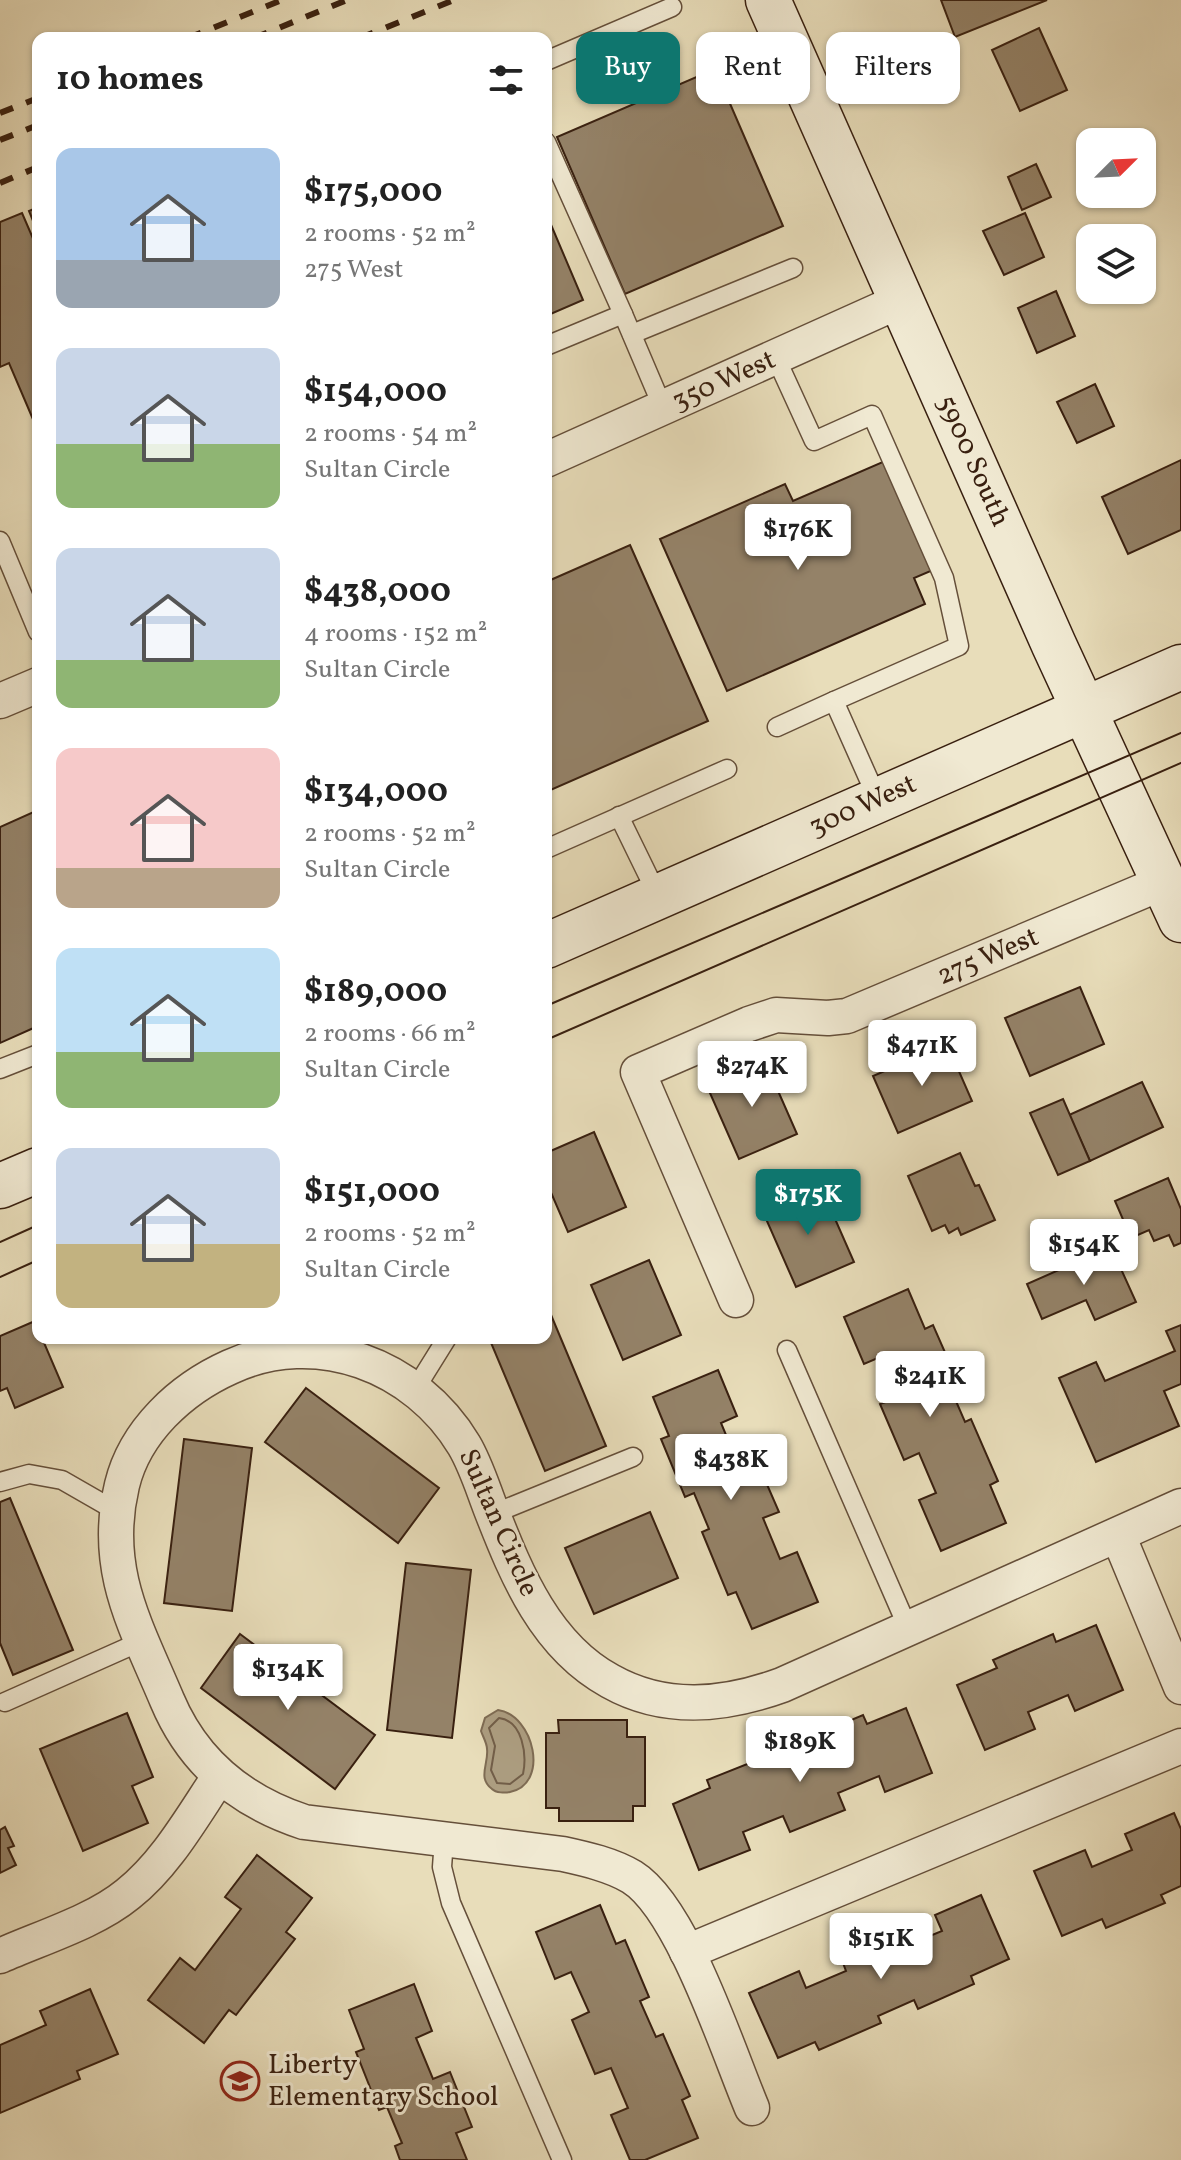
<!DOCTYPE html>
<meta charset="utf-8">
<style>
:root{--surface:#fff;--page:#f6f6f6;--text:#222;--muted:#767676;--accent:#0f766e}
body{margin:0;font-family:Vollkorn,serif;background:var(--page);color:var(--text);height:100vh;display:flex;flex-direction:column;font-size:30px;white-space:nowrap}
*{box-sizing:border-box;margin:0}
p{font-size:26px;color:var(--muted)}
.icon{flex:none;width:44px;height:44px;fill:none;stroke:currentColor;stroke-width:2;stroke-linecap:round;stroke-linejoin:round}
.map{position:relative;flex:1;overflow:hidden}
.side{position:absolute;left:32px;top:32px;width:520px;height:1312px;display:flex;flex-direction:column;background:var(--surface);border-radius:16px;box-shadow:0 2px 6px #0004}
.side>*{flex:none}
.banner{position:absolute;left:576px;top:32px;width:484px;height:72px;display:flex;gap:16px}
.needle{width:52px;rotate:66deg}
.buttons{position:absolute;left:1076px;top:128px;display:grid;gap:16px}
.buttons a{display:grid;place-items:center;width:80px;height:80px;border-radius:16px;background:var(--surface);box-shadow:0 2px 6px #0004;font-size:40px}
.price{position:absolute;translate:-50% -68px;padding:0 18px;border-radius:8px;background:#fff;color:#222;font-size:26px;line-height:52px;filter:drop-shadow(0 2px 4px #0008)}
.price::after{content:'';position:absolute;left:50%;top:48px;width:24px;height:18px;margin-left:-12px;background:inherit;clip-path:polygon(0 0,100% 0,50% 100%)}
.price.selected{background:var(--accent);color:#fff}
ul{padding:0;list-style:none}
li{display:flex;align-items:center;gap:24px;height:200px;padding:0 24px}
li span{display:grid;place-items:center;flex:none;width:224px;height:160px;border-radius:16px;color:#555}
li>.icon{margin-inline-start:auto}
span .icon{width:96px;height:96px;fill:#fffc;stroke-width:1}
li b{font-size:34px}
h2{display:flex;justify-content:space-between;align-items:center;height:96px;padding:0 24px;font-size:34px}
.pill{padding:0 28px;border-radius:16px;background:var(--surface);box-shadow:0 2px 6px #0004;font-size:28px;line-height:72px}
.pill.selected{background:var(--accent);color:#fff}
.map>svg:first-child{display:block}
.water{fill:#ac9d80;stroke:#7e6b53;stroke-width:2}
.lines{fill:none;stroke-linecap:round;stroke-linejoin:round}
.shore{stroke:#725e48;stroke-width:2}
.building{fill:#948268;stroke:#392010;stroke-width:2}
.lane-casing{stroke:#654f3a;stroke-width:21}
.street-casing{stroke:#654f3a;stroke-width:37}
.secondary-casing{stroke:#392010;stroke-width:47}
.lane{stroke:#f0e9d2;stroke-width:18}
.street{stroke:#f0e9d2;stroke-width:34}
.secondary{stroke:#f0e9d2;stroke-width:44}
.tram{stroke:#392010;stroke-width:2}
.rail{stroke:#392010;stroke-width:6;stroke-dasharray:14 14;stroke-linecap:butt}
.labels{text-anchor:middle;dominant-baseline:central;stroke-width:6;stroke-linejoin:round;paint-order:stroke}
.street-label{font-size:28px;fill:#392010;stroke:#f0e9d2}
.poi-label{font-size:28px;fill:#392010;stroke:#f0e9d2;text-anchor:start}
</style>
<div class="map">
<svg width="1181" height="2160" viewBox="0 0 1181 2160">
<rect width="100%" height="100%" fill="#e8ddba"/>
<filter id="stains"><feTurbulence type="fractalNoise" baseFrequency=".0025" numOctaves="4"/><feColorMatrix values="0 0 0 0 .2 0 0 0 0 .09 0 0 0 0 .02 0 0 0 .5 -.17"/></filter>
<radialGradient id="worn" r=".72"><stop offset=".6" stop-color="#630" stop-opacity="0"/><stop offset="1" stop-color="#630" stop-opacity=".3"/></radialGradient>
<path class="water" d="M498,1710C534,1715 550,1784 510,1792C505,1793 496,1793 492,1789C477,1778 489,1763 487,1749C487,1743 483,1737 481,1731L485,1718Z"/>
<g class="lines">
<path class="shore" d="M499,1718C523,1721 527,1755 523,1774L510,1784L497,1783L491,1770L495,1746L489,1728Z"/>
</g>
<g class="building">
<polygon points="941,0 1047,0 955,37"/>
<polygon points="1039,28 1067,90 1020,111 992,50"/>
<polygon points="715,69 783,226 625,294 557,137"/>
<polygon points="1036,164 1051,197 1022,210 1008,177"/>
<polygon points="38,207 38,233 29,211"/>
<polygon points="22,213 38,250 38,431 9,363 0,367 0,222"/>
<polygon points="546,213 583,300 546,316"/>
<polygon points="1025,213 1044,257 1004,275 983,231"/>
<polygon points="1056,291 1075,336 1037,353 1018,308"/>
<polygon points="1095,384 1114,426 1077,443 1057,402"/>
<polygon points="1181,460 1181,530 1128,554 1102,497"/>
<polygon points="885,461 933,570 914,578 925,604 727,691 660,539 785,484 793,501"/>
<polygon points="630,545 708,721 546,792 546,582"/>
<polygon points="38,810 38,1026 0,1043 0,827"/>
<polygon points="1080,987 1104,1044 1030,1076 1005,1018"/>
<polygon points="947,1044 972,1101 898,1133 873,1076"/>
<polygon points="764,1059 797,1134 739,1159 706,1084"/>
<polygon points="1142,1082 1163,1127 1090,1161 1069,1115"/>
<polygon points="1063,1099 1090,1161 1058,1175 1030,1113"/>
<polygon points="594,1132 626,1207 568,1232 546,1181 546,1153"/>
<polygon points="960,1153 975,1186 979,1185 995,1220 961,1235 958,1228 949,1233 945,1225 932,1231 908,1176"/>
<polygon points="1168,1178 1181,1209 1181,1243 1174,1246 1169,1235 1154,1241 1149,1230 1131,1238 1115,1201"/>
<polygon points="821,1187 854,1262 796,1287 763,1212"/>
<polygon points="1111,1247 1136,1302 1095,1320 1086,1300 1042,1319 1027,1284"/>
<polygon points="649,1260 681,1335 623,1360 591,1285"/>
<polygon points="908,1289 925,1329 933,1325 958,1382 949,1385 965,1422 971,1419 998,1481 990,1485 1006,1523 941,1551 919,1500 936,1493 919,1453 904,1460 880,1404 897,1398 880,1357 864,1364 844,1317"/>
<polygon points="546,1303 606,1446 545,1471 489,1338 546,1338"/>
<polygon points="35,1321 38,1338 42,1338 63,1387 15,1408 7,1388 0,1391 0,1336"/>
<polygon points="1181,1325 1181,1384 1164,1391 1179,1426 1096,1462 1059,1378 1096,1362 1105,1381 1175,1351 1166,1331"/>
<polygon points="718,1370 737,1416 721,1423 738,1464 755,1457 779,1512 763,1518 780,1559 797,1552 818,1602 752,1629 736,1592 728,1595 702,1532 709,1529 694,1493 685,1497 661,1439 669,1436 653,1397"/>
<polygon points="306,1388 439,1488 398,1543 265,1442"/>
<polygon points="184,1439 252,1448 232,1611 164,1603"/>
<polygon points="10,1498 73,1650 13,1675 0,1643 0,1502"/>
<polygon points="650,1512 678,1578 594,1614 565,1548"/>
<polygon points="406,1563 471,1570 452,1738 387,1730"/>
<polygon points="1096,1625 1123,1690 1075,1711 1068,1695 1028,1712 1035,1729 985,1750 957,1685 997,1668 993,1660 1053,1634 1056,1642"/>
<polygon points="240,1634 375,1735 335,1789 201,1688"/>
<polygon points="906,1708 932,1773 885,1792 879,1776 838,1793 845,1810 790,1832 783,1816 743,1832 750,1850 699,1870 673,1804 710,1788 707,1780 770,1755 773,1762 809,1748 806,1739 863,1715 867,1724"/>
<polygon points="127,1713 153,1777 132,1786 148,1823 83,1851 40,1749"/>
<polygon points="558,1720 627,1720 627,1737 645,1737 645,1806 633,1806 633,1821 559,1821 559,1808 546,1808 546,1733 559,1733"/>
<polygon points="1174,1813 1181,1829 1181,1886 1161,1895 1165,1903 1106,1928 1102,1919 1062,1936 1034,1871 1085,1850 1092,1867 1132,1850 1125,1834"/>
<polygon points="5,1827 14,1846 8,1848 16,1865 0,1873 0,1830"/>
<polygon points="257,1855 312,1898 286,1932 295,1939 236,2015 229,2010 204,2043 148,2000 180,1958 195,1970 241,1909 225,1897"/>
<polygon points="981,1895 1009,1959 971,1976 974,1984 918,2009 914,2000 878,2016 881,2023 819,2050 815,2042 778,2058 749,1993 799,1971 806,1988 846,1971 840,1955 894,1931 901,1948 942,1931 935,1915"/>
<polygon points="600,1905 616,1944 625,1940 649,1997 640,2001 656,2037 663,2034 690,2096 682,2100 698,2138 645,2160 630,2160 611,2115 628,2108 611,2068 595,2074 572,2020 589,2012 571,1972 555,1979 536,1932"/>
<polygon points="414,1984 432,2031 416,2038 433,2079 450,2072 472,2127 456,2133 467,2160 400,2160 395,2146 402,2143 387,2107 379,2110 356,2052 364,2049 349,2010"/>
<polygon points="90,1989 118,2054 77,2071 80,2079 0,2113 0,2045 46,2025 40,2011"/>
</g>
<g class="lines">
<defs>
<g id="lane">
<polyline points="546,61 672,7"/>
<polyline points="546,142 623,314"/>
<polyline points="632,334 793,268"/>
<polyline points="546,346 623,314 663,408"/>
<polyline points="776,358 814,441 872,415 944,578 959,646 834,701"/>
<polyline points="0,541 38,632"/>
<polyline points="777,727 834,701 878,800"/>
<polyline points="619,816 658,896"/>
<polyline points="546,849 727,769"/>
<polyline points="0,1069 38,1054"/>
<polyline points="787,1350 908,1628"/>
<polyline points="414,1391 447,1338"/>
<polyline points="0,1482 29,1474 62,1480 116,1511"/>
<polyline points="493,1514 633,1457"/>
<polyline points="5,1702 142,1641"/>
<polyline points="444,1840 442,1867 451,1903 562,2160"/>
</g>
<g id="street">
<polyline points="546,460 902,300"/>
<polyline points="0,701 38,685"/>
<polyline points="736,1300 638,1072 749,1024 776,1015 828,1018 847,1016 1164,882"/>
<polyline points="1118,1535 1181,1687"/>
<polyline points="687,1952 1181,1746"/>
<path d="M0,1956C40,1938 94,1922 128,1894C166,1864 192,1817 219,1777"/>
<path d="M752,2108C728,2051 682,1908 632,1877C612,1865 586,1859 563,1854L304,1822C240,1801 193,1762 167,1700C135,1624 102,1569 122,1485C135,1431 181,1389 230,1367C316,1327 416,1365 464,1445C476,1465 483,1489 492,1512C517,1576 546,1646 610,1681C665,1712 724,1706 782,1685L1181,1506"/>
</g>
<g id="secondary">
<polyline points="768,0 1054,645 1181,920"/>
<polyline points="546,946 1181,667"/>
<polyline points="0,1186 38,1170"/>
</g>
</defs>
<use href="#lane" class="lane-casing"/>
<use href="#street" class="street-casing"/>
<use href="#secondary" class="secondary-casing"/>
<use href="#lane" class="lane"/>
<use href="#street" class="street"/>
<use href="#secondary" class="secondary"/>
<g class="tram">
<polyline points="546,1006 1181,733"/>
<polyline points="546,1040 1181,763"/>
<polyline points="0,1242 38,1225"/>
<polyline points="0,1277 38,1260"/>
</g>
<g class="rail">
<polyline points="188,38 282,0"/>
<polyline points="254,38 347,0"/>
<polyline points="360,38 454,0"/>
<polyline points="0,113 38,98"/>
<polyline points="0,140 38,125"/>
<polyline points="0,183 38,167"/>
</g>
</g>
<defs>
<symbol id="school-ring" viewBox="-11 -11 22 22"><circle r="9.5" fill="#f0e9d2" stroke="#8f2418" stroke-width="1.5"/><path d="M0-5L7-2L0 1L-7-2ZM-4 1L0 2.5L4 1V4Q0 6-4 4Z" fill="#8f2418"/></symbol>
</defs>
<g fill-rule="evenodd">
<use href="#school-ring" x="218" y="2059" width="44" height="44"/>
</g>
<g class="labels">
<g class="street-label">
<text transform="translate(724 381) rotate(-24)">350 West</text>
<text transform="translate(973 461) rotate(66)">5900 South</text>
<text transform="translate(863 806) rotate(-24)">300 West</text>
<text transform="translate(988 957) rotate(-23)">275 West</text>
<text transform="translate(498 1523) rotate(66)">Sultan Circle</text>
</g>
<g class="poi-label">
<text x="268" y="2065">Liberty<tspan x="268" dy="32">Elementary School</tspan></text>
</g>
</g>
<rect width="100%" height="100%" filter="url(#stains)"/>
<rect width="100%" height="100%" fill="url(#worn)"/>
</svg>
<div class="buttons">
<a><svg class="needle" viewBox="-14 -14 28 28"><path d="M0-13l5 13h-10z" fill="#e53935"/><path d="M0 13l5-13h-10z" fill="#767676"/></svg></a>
<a><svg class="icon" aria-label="layers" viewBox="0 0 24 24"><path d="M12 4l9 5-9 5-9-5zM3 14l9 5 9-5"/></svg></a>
</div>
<b class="price" style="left:798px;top:572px">$176K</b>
<b class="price" style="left:922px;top:1088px">$471K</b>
<b class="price" style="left:752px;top:1109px">$274K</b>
<b class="price selected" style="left:808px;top:1237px">$175K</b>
<b class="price" style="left:1084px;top:1287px">$154K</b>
<b class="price" style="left:930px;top:1419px">$241K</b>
<b class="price" style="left:731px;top:1502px">$438K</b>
<b class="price" style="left:288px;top:1712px">$134K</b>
<b class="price" style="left:800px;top:1784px">$189K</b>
<b class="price" style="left:881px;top:1981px">$151K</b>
<div class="banner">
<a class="pill selected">Buy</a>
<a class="pill">Rent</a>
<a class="pill">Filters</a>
</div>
<section class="side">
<h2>10 homes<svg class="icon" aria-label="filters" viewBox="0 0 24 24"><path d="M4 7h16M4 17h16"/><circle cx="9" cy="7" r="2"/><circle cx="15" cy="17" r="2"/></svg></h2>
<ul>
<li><span style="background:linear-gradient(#a9c7e8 70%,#9aa5b1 0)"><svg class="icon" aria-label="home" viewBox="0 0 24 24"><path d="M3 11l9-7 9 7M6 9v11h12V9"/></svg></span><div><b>$175,000</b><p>2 rooms · 52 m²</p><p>275 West</p></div></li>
<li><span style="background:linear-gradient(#c9d6e8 60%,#8fb573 0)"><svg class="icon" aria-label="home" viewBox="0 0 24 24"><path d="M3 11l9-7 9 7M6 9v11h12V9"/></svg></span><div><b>$154,000</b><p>2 rooms · 54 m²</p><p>Sultan Circle</p></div></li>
<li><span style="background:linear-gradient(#c9d6e8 70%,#8fb573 0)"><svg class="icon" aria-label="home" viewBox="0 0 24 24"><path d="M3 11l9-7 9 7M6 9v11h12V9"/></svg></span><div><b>$438,000</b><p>4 rooms · 152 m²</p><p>Sultan Circle</p></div></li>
<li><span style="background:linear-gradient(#f6c9c9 75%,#b9a48a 0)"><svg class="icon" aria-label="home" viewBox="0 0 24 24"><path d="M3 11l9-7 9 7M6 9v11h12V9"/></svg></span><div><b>$134,000</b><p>2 rooms · 52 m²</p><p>Sultan Circle</p></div></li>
<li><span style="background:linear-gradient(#bfe0f5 65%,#8fb573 0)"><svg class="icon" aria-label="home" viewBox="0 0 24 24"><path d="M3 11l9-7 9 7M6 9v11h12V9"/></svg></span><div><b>$189,000</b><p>2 rooms · 66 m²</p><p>Sultan Circle</p></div></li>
<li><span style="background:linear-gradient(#c9d6e8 60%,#c2b280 0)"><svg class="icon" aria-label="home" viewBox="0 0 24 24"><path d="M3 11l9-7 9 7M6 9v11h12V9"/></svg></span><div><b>$151,000</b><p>2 rooms · 52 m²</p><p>Sultan Circle</p></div></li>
</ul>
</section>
</div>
